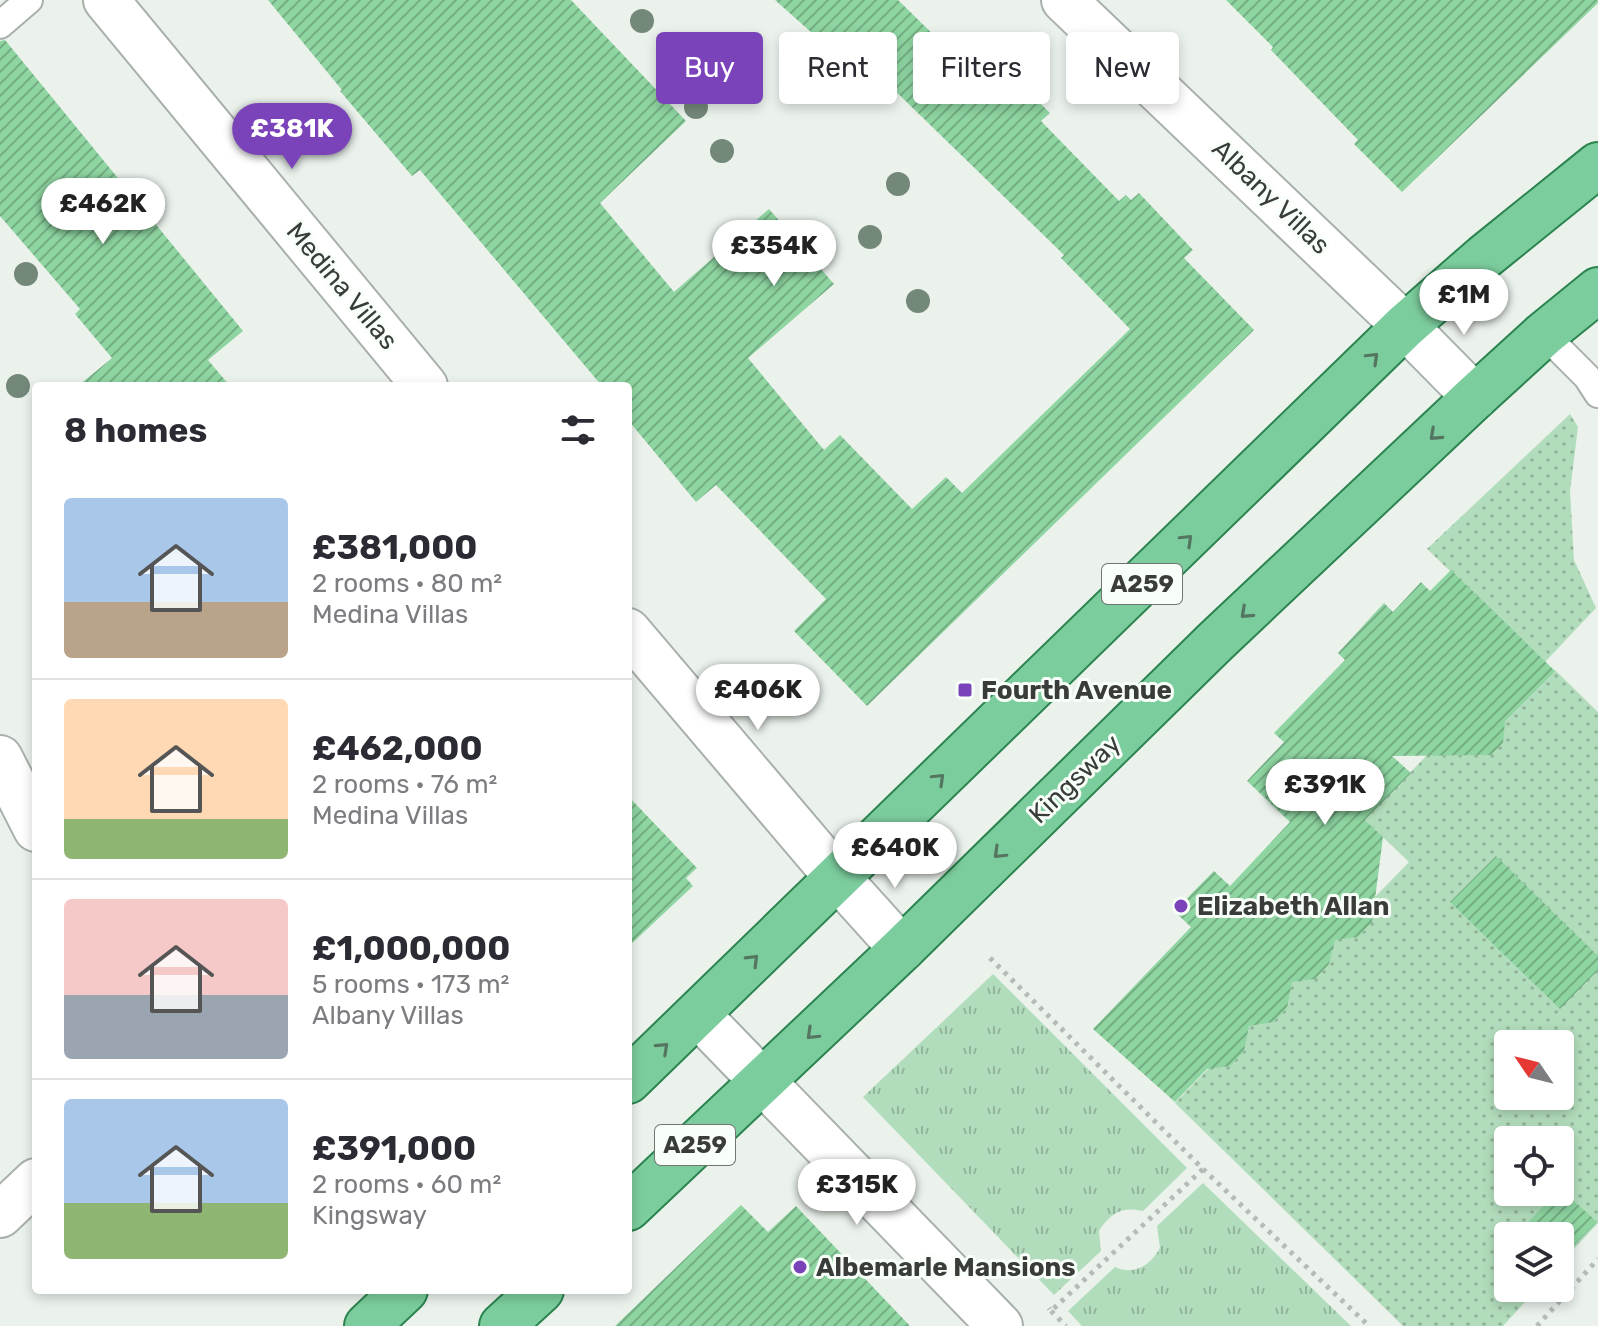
<!DOCTYPE html>
<meta charset="utf-8">
<style>
:root{--surface:#fff;--page:#f2f2f3;--text:#2b2b33;--muted:#7c7c81;--line:#e1e1e2;--accent:#7b43ba}
body{margin:0;font-family:Rubik,sans-serif;background:var(--page);color:var(--text);height:100vh;display:flex;flex-direction:column;font-size:30px;white-space:nowrap}
*{box-sizing:border-box;margin:0}
p{font-size:26px;color:var(--muted)}
.icon{flex:none;width:44px;height:44px;fill:none;stroke:currentColor;stroke-width:2;stroke-linecap:round;stroke-linejoin:round}
.map{position:relative;flex:1;overflow:hidden}
.panel{position:absolute;left:32px;top:382px;width:600px;height:912px;display:flex;flex-direction:column;background:var(--surface);border-radius:8px;box-shadow:0 4px 12px #0003}
.panel>*{flex:none}
.banner{position:absolute;left:656px;top:32px;width:760px;height:72px;display:flex;gap:16px}
.needle{width:52px;rotate:305deg}
.buttons{position:absolute;left:1494px;top:1030px;display:grid;gap:16px}
.buttons a{display:grid;place-items:center;width:80px;height:80px;border-radius:8px;background:var(--surface);box-shadow:0 4px 12px #0003;font-size:40px}
.price{position:absolute;translate:-50% -68px;padding:0 18px;border-radius:28px;background:#fff;color:#222;font-size:26px;line-height:52px;filter:drop-shadow(0 2px 4px #0008)}
.price::after{content:'';position:absolute;left:50%;top:48px;width:24px;height:18px;margin-left:-12px;background:inherit;clip-path:polygon(0 0,100% 0,50% 100%)}
.price.current{background:var(--accent);color:#fff}
ul{padding:0;list-style:none}
li{display:flex;align-items:center;gap:24px;height:200px;padding:0 32px}
li+li{border-top:2px solid var(--line)}
li span{display:grid;place-items:center;flex:none;width:224px;height:160px;border-radius:8px;color:#555}
li>.icon{margin-inline-start:auto}
span .icon{width:96px;height:96px;fill:#fffc;stroke-width:1}
li b{font-size:34px}
h2{display:flex;justify-content:space-between;align-items:center;height:96px;padding:0 32px;font-size:34px}
.pill{padding:0 28px;border-radius:8px;background:var(--surface);box-shadow:0 4px 12px #0003;font-size:28px;line-height:72px}
.pill.current{background:var(--accent);color:#fff}
.map>svg:first-child{display:block}
.grass{fill:url(#grass-dots);fill-rule:evenodd}
.park{fill:url(#park-tufts)}
.building{fill:url(#building-hatch)}
.lines{fill:none;stroke-linecap:round;stroke-linejoin:round}
.service-casing{stroke:#a9b0ab;stroke-width:30}
.minor-casing{stroke:#a9b0ab;stroke-width:48}
.primary-casing{stroke:#2b8450;stroke-width:48}
.path{stroke:#b5bbb6;stroke-width:5;stroke-dasharray:4 6;stroke-linecap:butt}
.service{stroke:#fff;stroke-width:26}
.minor{stroke:#fff;stroke-width:44}
.primary{stroke:#7ccd9d;stroke-width:44}
.tree{fill:#74887a}
.oneway{stroke:#547661}
.poi-dot{fill:#7b43ba;stroke:#f8fff9;stroke-width:3}
.labels{text-anchor:middle;dominant-baseline:central;stroke-width:6;stroke-linejoin:round;paint-order:stroke}
.shield{fill:#f8fff9;stroke:#727673;stroke-width:2}
.shield-label{font-size:24px;font-weight:bold;fill:#393c39}
.street-label{font-size:26px;fill:#393c39;stroke:#f8fff9}
.poi-label{font-size:26px;font-weight:bold;fill:#393c39;stroke:#f8fff9;text-anchor:start}
</style>
<div class="map">
<svg width="1598" height="1326" viewBox="0 0 1598 1326">
<defs>
<pattern id="grass-dots" width="8" height="8" patternUnits="userSpaceOnUse" patternTransform="scale(2)"><rect width="8" height="8" fill="#b2ddbc"/><path d="M2 2h.1M6 6h.1" fill="none" stroke="#92b49a" stroke-width="1.8" stroke-linecap="round"/></pattern>
<pattern id="park-tufts" width="24" height="20" patternUnits="userSpaceOnUse" patternTransform="scale(2)"><rect width="24" height="20" fill="#b2ddbc"/><path d="M3 7l-1-3M5 7V3M7 7l1-3M15 17l-1-3M17 17v-4M19 17l1-3" fill="none" stroke="#92b49a"/></pattern>
<pattern id="building-hatch" width="6" height="6" patternUnits="userSpaceOnUse" patternTransform="scale(2)"><rect width="6" height="6" fill="#8ed5a1"/><path d="M-1 1l2-2M0 6l6-6M5 7l2-2" fill="none" stroke="#75ae84"/></pattern>
</defs>
<rect width="100%" height="100%" fill="#ebf2ec"/>
<g class="grass">
<polygon points="1570,414 1578,427 1570,491 1574,560 1596,608 1545,662 1427,549"/>
<path d="M1555,670L1598,712V1223L1560,1264V1236H1508V1288H1538L1503,1326H1403L1175,1103L1409,862L1365,820L1448,733ZM1508,1044H1560V1096H1508ZM1508,1140H1560V1192H1508Z"/>
</g>
<g class="park">
<path d="M993,974L1187,1168L1143,1211C1123,1206 1110,1213 1099,1231L1101,1251L1054,1295L863,1097Z"/>
<path d="M1203,1183L1351,1326H1082L1068,1311L1115,1267C1135,1276 1150,1265 1160,1248L1157,1226Z"/>
</g>
<g class="building">
<polygon points="268,0 571,0 686,121 600,203 674,292 769,209 834,284 748,358 824,450 840,435 912,509 946,477 962,493 1130,329 1061,258 1064,255 850,47 840,58 775,0 898,0 946,47 955,38 976,59 985,50 1050,113 1041,121 1119,201 1126,195 1131,200 1139,193 1193,250 1184,258 1254,330 867,706 794,631 826,599 716,485 696,502 628,420 628,386 602,386 420,170 412,176 340,91 342,90"/>
<polygon points="1226,0 1598,0 1598,3 1402,192 1354,144 1358,140 1271,50 1273,47"/>
<polygon points="5,40 243,331 208,360 230,386 78,386 112,358 75,314 80,309 0,216 0,41"/>
<polygon points="1451,570 1555,671 1505,721 1503,743 1491,755 1392,756 1411,773 1365,820 1383,837 1372,922 1358,937 1335,940 1329,964 1315,979 1292,982 1287,1008 1273,1022 1249,1026 1244,1051 1230,1066 1207,1069 1175,1102 1093,1029 1191,927 1175,912 1191,894 1214,871 1230,886 1290,822 1247,781 1284,742 1274,733 1345,660 1338,653 1384,603 1393,612 1421,582 1430,591"/>
<polygon points="628,796 697,868 686,878 693,886 628,947"/>
<polygon points="1496,856 1598,956 1598,970 1560,1009 1450,902"/>
<polygon points="1560,1188 1597,1222 1560,1260 1560,1236 1515,1236 1557,1192 1560,1192"/>
<polygon points="741,1205 768,1232 796,1206 910,1326 615,1326"/>
<polygon points="1508,1244 1508,1276 1493,1260"/>
</g>
<g class="lines">
<defs>
<g id="service">
<polyline points="0,25 29,0"/>
<polyline points="1544,334 1587,377 1598,394"/>
</g>
<g id="minor">
<polyline points="106,0 425,386"/>
<polyline points="1064,0 1405,326 1475,397"/>
<polyline points="628,631 837,877 902,949"/>
<polyline points="0,758 36,829"/>
<polyline points="698,1015 1000,1326"/>
<polyline points="0,1215 36,1181"/>
</g>
<g id="primary">
<polyline points="628,1081 1405,326 1484,257 1598,165"/>
<polyline points="628,1208 902,949 1216,641 1475,397 1544,334 1598,290"/>
<polyline points="367,1326 405,1290"/>
<polyline points="502,1326 541,1290"/>
</g>
</defs>
<use href="#service" class="service-casing"/>
<use href="#minor" class="minor-casing"/>
<use href="#primary" class="primary-casing"/>
<g class="path">
<polyline points="990,958 1203,1169 1051,1311 1049,1308"/>
<polyline points="1203,1169 1369,1326"/>
<polyline points="1051,1311 1066,1326"/>
<polyline points="1537,1326 1598,1259"/>
</g>
<use href="#service" class="service"/>
<use href="#minor" class="minor"/>
<use href="#primary" class="primary"/>
</g>
<g class="tree">
<circle cx="642" cy="21" r="12"/>
<circle cx="861" cy="86" r="12"/>
<circle cx="696" cy="107" r="12"/>
<circle cx="722" cy="151" r="12"/>
<circle cx="898" cy="184" r="12"/>
<circle cx="870" cy="237" r="12"/>
<circle cx="26" cy="274" r="12"/>
<circle cx="918" cy="301" r="12"/>
<circle cx="18" cy="386" r="12"/>
</g>
<defs><path id="oneway-chevron" d="M-2-3.5L2.5 0L-2 3.5" fill="none" stroke-width="1.6" stroke-linecap="round" stroke-linejoin="round" transform="scale(2)"/></defs>
<g class="oneway">
<use href="#oneway-chevron" transform="translate(1373 358) rotate(-44)"/>
<use href="#oneway-chevron" transform="translate(1435 435) rotate(137)"/>
<use href="#oneway-chevron" transform="translate(1187 540) rotate(-44)"/>
<use href="#oneway-chevron" transform="translate(1246 613) rotate(137)"/>
<use href="#oneway-chevron" transform="translate(939 779) rotate(-44)"/>
<use href="#oneway-chevron" transform="translate(999 853) rotate(136)"/>
<use href="#oneway-chevron" transform="translate(753 960) rotate(-45)"/>
<use href="#oneway-chevron" transform="translate(812 1034) rotate(136)"/>
<use href="#oneway-chevron" transform="translate(663 1048) rotate(-43)"/>
</g>
<g class="poi-dot">
<rect x="957" y="682" width="16" height="16" rx="4"/>
<circle cx="1181" cy="906" r="8"/>
<circle cx="800" cy="1267" r="8"/>
</g>
<g class="labels">
<g class="shield">
<rect x="1102" y="564" width="80" height="40" rx="6"/>
<rect x="655" y="1125" width="80" height="40" rx="6"/>
</g>
<g class="shield-label">
<text x="1142" y="584">A259</text>
<text x="695" y="1145">A259</text>
</g>
<g class="street-label">
<text transform="translate(1271 197) rotate(44)">Albany Villas</text>
<text transform="translate(342 286) rotate(50)">Medina Villas</text>
<text transform="translate(1075 779) rotate(-44)">Kingsway</text>
</g>
<g class="poi-label">
<text x="981" y="690">Fourth Avenue</text>
<text x="1197" y="906">Elizabeth Allan</text>
<text x="816" y="1267">Albemarle Mansions</text>
</g>
</g>
</svg>
<div class="buttons">
<a><svg class="needle" viewBox="-14 -14 28 28"><path d="M0-13l5 13h-10z" fill="#e53935"/><path d="M0 13l5-13h-10z" fill="#7c7c81"/></svg></a>
<a><svg class="icon" aria-label="locate" viewBox="0 0 24 24"><circle cx="12" cy="12" r="6"/><path d="M12 2v4M12 18v4M2 12h4M18 12h4"/></svg></a>
<a><svg class="icon" aria-label="layers" viewBox="0 0 24 24"><path d="M12 4l9 5-9 5-9-5zM3 14l9 5 9-5"/></svg></a>
</div>
<b class="price current" style="left:292px;top:171px">£381K</b>
<b class="price" style="left:103px;top:246px">£462K</b>
<b class="price" style="left:774px;top:288px">£354K</b>
<b class="price" style="left:1464px;top:337px">£1M</b>
<b class="price" style="left:758px;top:732px">£406K</b>
<b class="price" style="left:1325px;top:827px">£391K</b>
<b class="price" style="left:895px;top:890px">£640K</b>
<b class="price" style="left:857px;top:1227px">£315K</b>
<div class="banner">
<a class="pill current">Buy</a>
<a class="pill">Rent</a>
<a class="pill">Filters</a>
<a class="pill">New</a>
</div>
<section class="panel">
<h2>8 homes<svg class="icon" aria-label="filters" viewBox="0 0 24 24"><path d="M4 7h16M4 17h16"/><circle cx="9" cy="7" r="2"/><circle cx="15" cy="17" r="2"/></svg></h2>
<ul>
<li><span style="background:linear-gradient(#a9c7e8 65%,#b9a48a 0)"><svg class="icon" aria-label="home" viewBox="0 0 24 24"><path d="M3 11l9-7 9 7M6 9v11h12V9"/></svg></span><div><b>£381,000</b><p>2 rooms · 80 m²</p><p>Medina Villas</p></div></li>
<li><span style="background:linear-gradient(#ffd9b3 75%,#8fb573 0)"><svg class="icon" aria-label="home" viewBox="0 0 24 24"><path d="M3 11l9-7 9 7M6 9v11h12V9"/></svg></span><div><b>£462,000</b><p>2 rooms · 76 m²</p><p>Medina Villas</p></div></li>
<li><span style="background:linear-gradient(#f6c9c9 60%,#9aa5b1 0)"><svg class="icon" aria-label="home" viewBox="0 0 24 24"><path d="M3 11l9-7 9 7M6 9v11h12V9"/></svg></span><div><b>£1,000,000</b><p>5 rooms · 173 m²</p><p>Albany Villas</p></div></li>
<li><span style="background:linear-gradient(#a9c7e8 65%,#8fb573 0)"><svg class="icon" aria-label="home" viewBox="0 0 24 24"><path d="M3 11l9-7 9 7M6 9v11h12V9"/></svg></span><div><b>£391,000</b><p>2 rooms · 60 m²</p><p>Kingsway</p></div></li>
</ul>
</section>
</div>
